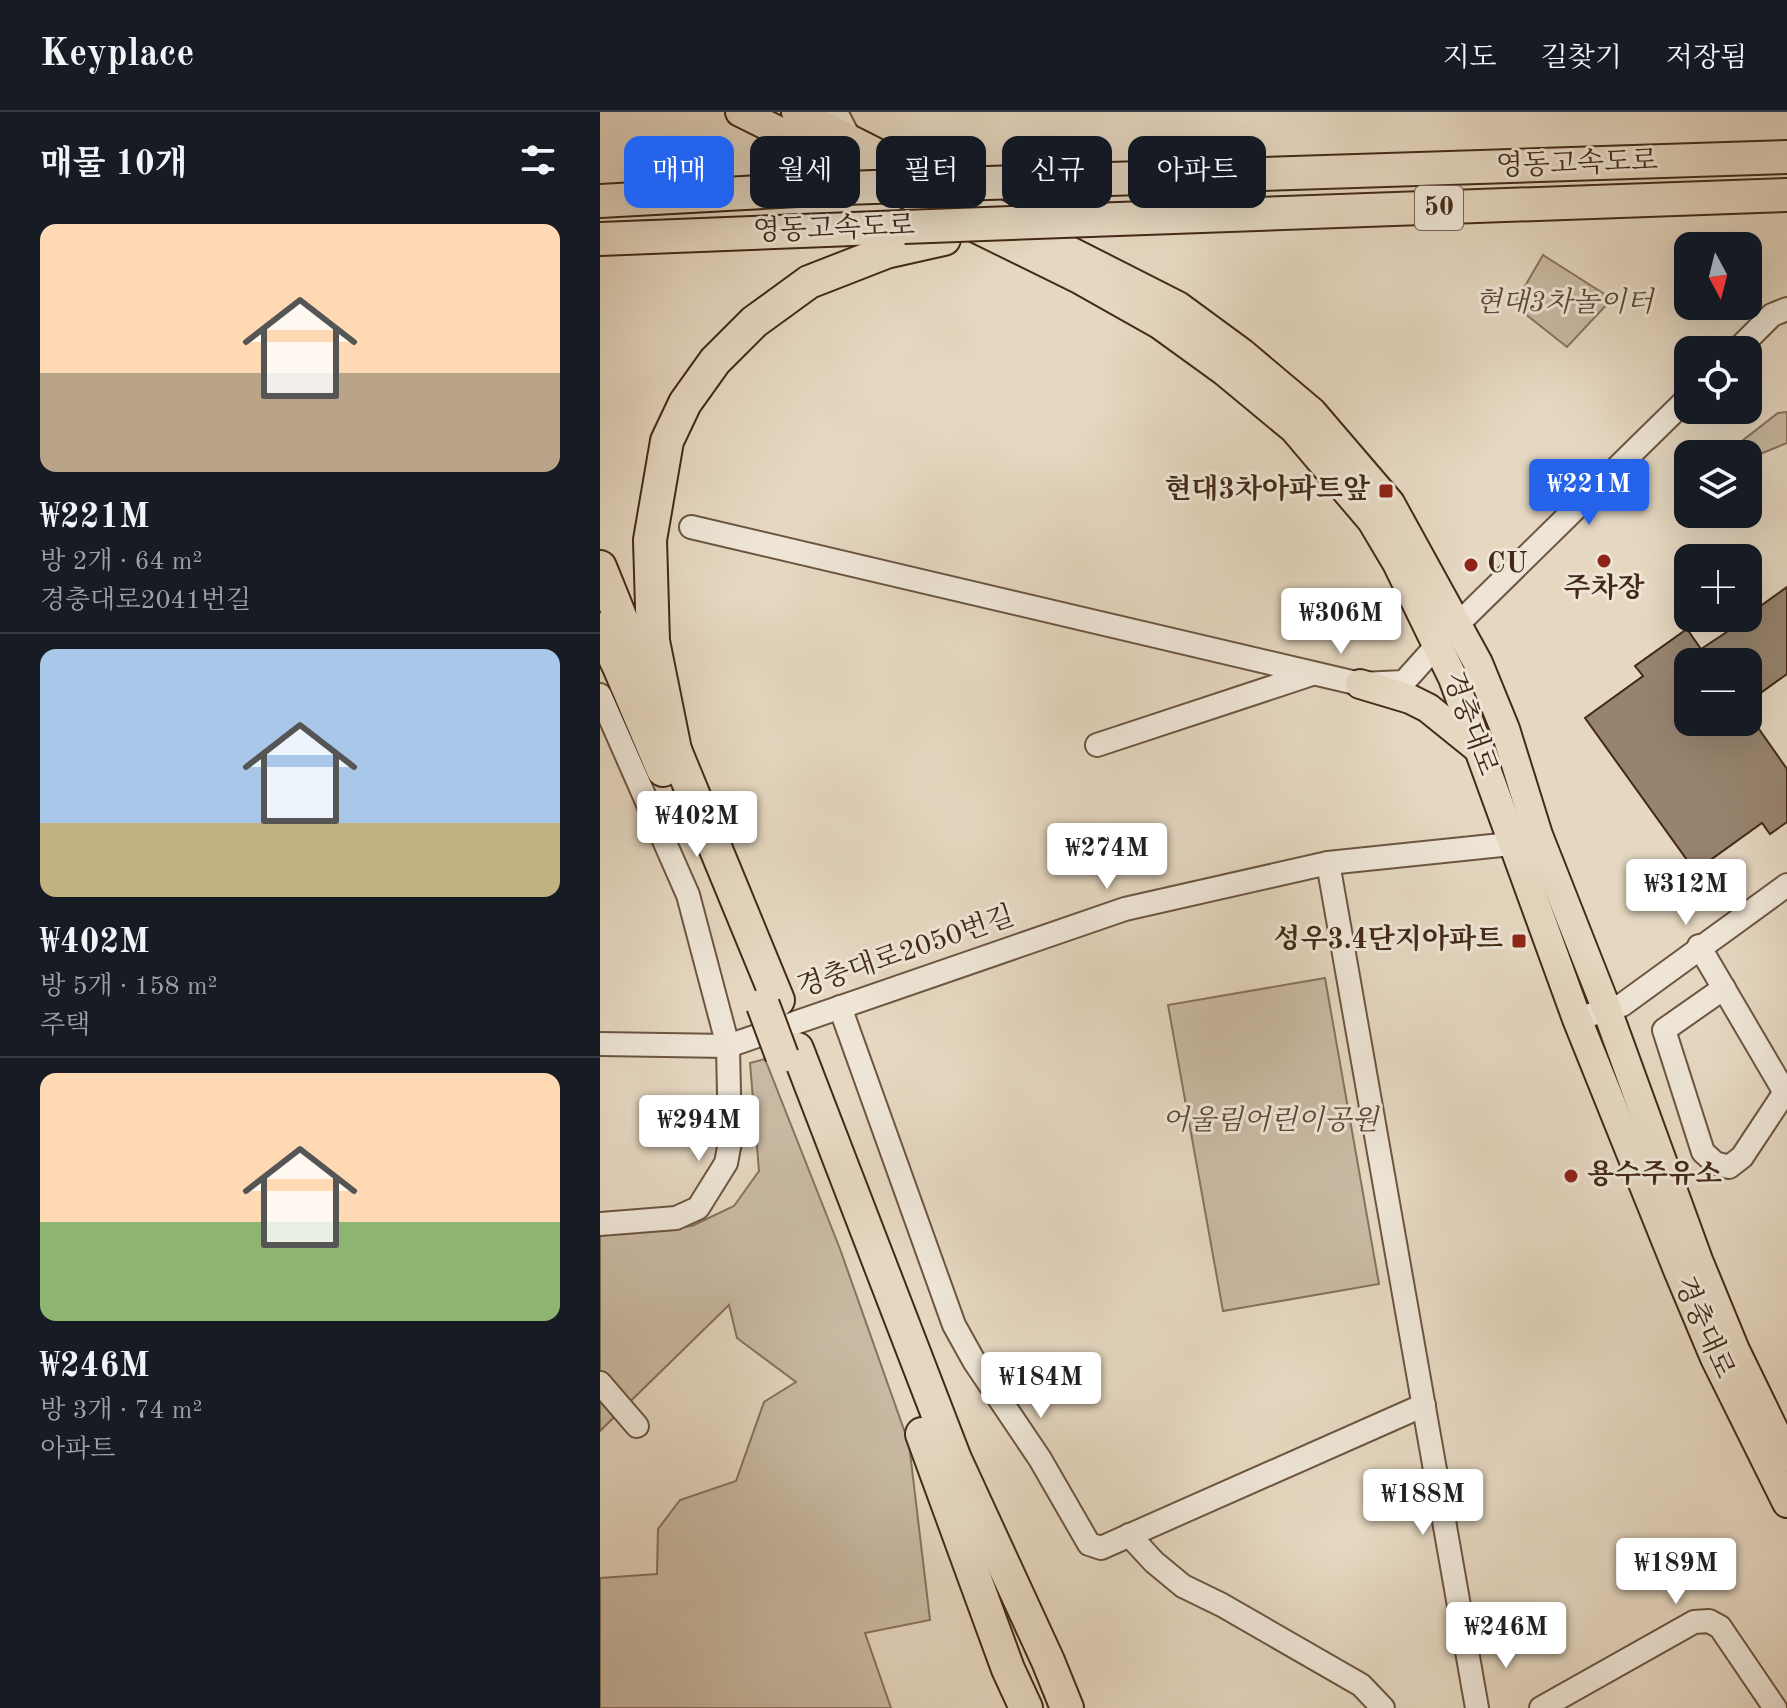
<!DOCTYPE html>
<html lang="ko">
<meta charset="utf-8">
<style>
:root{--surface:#171b24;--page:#20242c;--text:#f1f3f6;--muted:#9ea1a6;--line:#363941;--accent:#2563eb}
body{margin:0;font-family:"Old Standard TT","Noto Serif KR",serif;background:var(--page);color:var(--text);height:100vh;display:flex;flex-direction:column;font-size:30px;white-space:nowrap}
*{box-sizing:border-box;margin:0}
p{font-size:26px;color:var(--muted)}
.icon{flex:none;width:44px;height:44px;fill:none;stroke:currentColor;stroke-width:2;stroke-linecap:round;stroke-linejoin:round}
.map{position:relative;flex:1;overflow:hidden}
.side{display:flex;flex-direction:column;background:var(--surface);width:600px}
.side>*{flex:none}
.top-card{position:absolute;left:24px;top:24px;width:760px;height:72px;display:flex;gap:16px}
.needle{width:52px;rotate:173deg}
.buttons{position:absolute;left:1074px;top:120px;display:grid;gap:16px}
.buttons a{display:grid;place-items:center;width:88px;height:88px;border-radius:16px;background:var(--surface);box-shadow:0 8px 32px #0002;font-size:40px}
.price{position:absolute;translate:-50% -68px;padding:0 18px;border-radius:8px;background:#fff;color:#222;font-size:26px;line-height:52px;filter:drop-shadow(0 2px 4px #0008)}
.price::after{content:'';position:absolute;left:50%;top:48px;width:24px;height:18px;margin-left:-12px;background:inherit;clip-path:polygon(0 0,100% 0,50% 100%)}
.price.on{background:var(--accent);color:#fff}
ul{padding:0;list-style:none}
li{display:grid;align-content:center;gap:16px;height:424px;padding:0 40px}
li+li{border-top:2px solid var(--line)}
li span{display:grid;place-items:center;height:248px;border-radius:16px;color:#555}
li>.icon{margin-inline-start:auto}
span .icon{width:144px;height:144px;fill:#fffc;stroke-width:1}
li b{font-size:34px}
h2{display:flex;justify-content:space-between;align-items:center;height:96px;padding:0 40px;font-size:34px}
.chip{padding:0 28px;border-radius:16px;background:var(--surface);box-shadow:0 8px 32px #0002;font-size:28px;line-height:72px}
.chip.on{background:var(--accent);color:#fff}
header{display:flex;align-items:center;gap:48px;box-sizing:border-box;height:112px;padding:0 40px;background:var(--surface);border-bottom:2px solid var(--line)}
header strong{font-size:38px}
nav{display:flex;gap:44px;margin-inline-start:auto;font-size:28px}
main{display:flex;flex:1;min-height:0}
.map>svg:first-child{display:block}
.green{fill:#c9baa3;stroke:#86725d;stroke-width:2}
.building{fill:#97846f;stroke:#432a17;stroke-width:2}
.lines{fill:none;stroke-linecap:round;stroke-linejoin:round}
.minor-casing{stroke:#6c5541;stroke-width:26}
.major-casing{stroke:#432a17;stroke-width:32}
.highway-casing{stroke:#432a17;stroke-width:36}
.minor{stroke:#eee5d6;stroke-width:22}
.major{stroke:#e5d7c0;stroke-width:28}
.highway{stroke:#e5d7c0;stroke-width:32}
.highway-bridge-casing{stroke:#432a17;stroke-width:36;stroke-linecap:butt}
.highway-bridge{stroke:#e5d7c0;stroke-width:32}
.poi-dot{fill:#8f2418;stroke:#eee5d6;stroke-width:3}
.labels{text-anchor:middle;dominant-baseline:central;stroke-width:6;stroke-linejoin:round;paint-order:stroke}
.shield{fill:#eee5d6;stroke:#766250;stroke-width:2}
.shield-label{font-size:26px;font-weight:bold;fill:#432a17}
.street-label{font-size:28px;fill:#432a17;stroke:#eee5d6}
.park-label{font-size:28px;font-style:italic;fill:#5e4733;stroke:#eee5d6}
.poi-label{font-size:28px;font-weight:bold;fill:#432a17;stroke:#eee5d6;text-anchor:end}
</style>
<header>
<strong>Keyplace</strong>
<nav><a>지도</a><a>길찾기</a><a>저장됨</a></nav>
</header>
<main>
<section class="side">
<h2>매물 10개<svg class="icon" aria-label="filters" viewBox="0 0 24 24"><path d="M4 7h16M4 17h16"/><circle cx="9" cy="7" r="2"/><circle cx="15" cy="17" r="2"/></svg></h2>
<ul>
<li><span style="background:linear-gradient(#ffd9b3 60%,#b9a48a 0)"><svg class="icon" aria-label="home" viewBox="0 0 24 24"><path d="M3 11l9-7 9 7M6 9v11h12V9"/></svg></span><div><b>₩221M</b><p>방 2개 · 64 m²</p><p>경충대로2041번길</p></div></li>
<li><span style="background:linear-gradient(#a9c7e8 70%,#c2b280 0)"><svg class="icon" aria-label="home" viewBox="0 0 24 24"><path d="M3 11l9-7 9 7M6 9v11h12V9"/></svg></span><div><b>₩402M</b><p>방 5개 · 158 m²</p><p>주택</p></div></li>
<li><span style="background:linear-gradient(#ffd9b3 60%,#8fb573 0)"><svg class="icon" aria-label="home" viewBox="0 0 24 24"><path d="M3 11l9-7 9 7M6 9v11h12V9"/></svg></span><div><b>₩246M</b><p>방 3개 · 74 m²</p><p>아파트</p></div></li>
</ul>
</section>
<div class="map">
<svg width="1187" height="1596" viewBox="0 0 1187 1596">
<rect width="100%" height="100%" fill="#e5d7c0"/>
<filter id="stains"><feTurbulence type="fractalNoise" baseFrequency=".0025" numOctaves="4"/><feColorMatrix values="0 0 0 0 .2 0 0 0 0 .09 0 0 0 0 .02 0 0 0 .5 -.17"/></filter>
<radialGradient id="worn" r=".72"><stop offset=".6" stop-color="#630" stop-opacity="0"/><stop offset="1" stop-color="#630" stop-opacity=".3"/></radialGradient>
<g class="green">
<polygon points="943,143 1012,187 967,235 914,193"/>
<polygon points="1187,300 1187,331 1148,347 1148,342 1125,342 1178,301"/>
<polygon points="725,866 779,1172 623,1199 568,893"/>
<polygon points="165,947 240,1137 309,1332 330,1508 265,1521 291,1596 0,1596 0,1466 57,1462 58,1417 80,1388 136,1369 164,1290 196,1270 137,1226 129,1193 0,1319 0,1123 92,1114 134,1094 159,1059 150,951"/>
</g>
<polygon class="building" points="1187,475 1187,562 1148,590 1148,550 1088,550 1088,610 1154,610 1187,657 1187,710 1170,722 1162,711 1095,759 985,606 1043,564 1035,554 1087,517 1101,537 1148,506 1148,503"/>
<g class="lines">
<defs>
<g id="minor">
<polyline points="236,0 250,27"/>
<polyline points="1137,238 1172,203 1187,197"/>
<polyline points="91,415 760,572 804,570 838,532"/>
<polyline points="858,512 1088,286"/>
<polyline points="0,583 88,783 128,934 130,1030 126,1051 98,1096 76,1106 0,1112"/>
<polyline points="497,633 712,562"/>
<polyline points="728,751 877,1596"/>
<polyline points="1099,834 1184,979"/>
<polyline points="1124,876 1064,918 1103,1040 1115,1051 1129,1055 1142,1045 1187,977"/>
<polyline points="240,895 354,1213 374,1249 440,1347 489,1432 501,1436 824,1293"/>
<polyline points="977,907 1022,893 1187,773"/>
<polyline points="0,932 128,934 525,797 728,751 911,732 928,726"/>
<polyline points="0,1271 37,1314"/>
<polyline points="529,1423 554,1450 583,1474 622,1493 761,1573 783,1596"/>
<polyline points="941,1596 1094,1510 1109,1509 1120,1515 1175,1596"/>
</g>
<g id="major">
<polyline points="140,0 481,168 559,212 624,259 694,317 772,409 797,451 853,566 977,907 1078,1158 1115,1246 1187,1391"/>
<polyline points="196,0 578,194 642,241 712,300 790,391 878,551 905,617 938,723 1007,898 1098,1148 1135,1238 1187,1345"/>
<polyline points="760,572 810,587 828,596 880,638"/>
</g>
<g id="highway">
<polyline points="417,70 1187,45"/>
<polyline points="0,89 216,77"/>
<polyline points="490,108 1187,83"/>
<polyline points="0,127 304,115"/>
<polyline points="0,455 47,571"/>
<polyline points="0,517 18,552"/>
<polyline points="17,550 63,658"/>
<polyline points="68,621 178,888"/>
<polyline points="75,638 53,529 50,428 67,329 85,291 115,249 154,210 209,170 286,140 344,127"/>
<polyline points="197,937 355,1347 448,1549 467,1596"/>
<polyline points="322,1322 408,1557 426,1596"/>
</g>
</defs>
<use href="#minor" class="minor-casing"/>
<use href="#major" class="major-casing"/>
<use href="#highway" class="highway-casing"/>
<use href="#minor" class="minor"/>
<use href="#major" class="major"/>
<use href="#highway" class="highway"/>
<defs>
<g id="highway-bridge">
<polyline points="216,77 417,70"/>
<polyline points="304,115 490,108"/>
<polyline points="163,893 182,944"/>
</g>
</defs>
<use href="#highway-bridge" class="highway-bridge-casing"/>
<use href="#highway-bridge" class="highway-bridge"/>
</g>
<g class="poi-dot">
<rect x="778" y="371" width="16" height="16" rx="4"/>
<circle cx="1004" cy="449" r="8"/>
<circle cx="871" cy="453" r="8"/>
<rect x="911" y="821" width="16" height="16" rx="4"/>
<circle cx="971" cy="1064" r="8"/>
</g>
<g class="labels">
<rect class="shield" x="815" y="74" width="48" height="44" rx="6"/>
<g class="shield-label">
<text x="839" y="96">50</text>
</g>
<g class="street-label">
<text transform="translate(977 53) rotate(-2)">영동고속도로</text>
<text transform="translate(234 118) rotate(-2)">영동고속도로</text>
<text transform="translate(869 612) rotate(70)">경충대로</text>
<text transform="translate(306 841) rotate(-19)">경충대로2050번길</text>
<text transform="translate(1103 1216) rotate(66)">경충대로</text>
</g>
<g class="park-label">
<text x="964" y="192">현대3차놀이터</text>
<text x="670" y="1010">어울림어린이공원</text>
</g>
<g class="poi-label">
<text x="770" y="379">현대3차아파트앞</text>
<text x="887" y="453" text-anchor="start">CU</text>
<text x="1004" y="478" text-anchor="middle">주차장</text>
<text x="903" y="829">성우3.4단지아파트</text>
<text x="987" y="1064" text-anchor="start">용수주유소</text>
</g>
</g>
<rect width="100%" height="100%" filter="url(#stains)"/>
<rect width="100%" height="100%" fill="url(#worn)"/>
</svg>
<div class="buttons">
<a><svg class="needle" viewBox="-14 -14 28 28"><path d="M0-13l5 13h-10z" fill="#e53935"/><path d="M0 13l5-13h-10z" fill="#9ea1a6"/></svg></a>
<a><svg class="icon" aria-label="locate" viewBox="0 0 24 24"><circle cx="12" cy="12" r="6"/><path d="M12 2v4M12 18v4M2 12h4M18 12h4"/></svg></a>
<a><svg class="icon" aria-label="layers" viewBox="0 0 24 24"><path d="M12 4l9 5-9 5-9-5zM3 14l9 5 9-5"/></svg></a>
<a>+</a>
<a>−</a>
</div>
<b class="price on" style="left:989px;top:415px">₩221M</b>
<b class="price" style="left:741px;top:544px">₩306M</b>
<b class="price" style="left:97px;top:747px">₩402M</b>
<b class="price" style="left:507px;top:779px">₩274M</b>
<b class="price" style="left:1086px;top:815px">₩312M</b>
<b class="price" style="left:99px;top:1051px">₩294M</b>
<b class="price" style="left:441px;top:1308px">₩184M</b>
<b class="price" style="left:823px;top:1425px">₩188M</b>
<b class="price" style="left:1076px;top:1494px">₩189M</b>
<b class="price" style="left:906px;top:1558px">₩246M</b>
<div class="top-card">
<a class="chip on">매매</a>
<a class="chip">월세</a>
<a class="chip">필터</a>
<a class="chip">신규</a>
<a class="chip">아파트</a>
</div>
</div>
</main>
